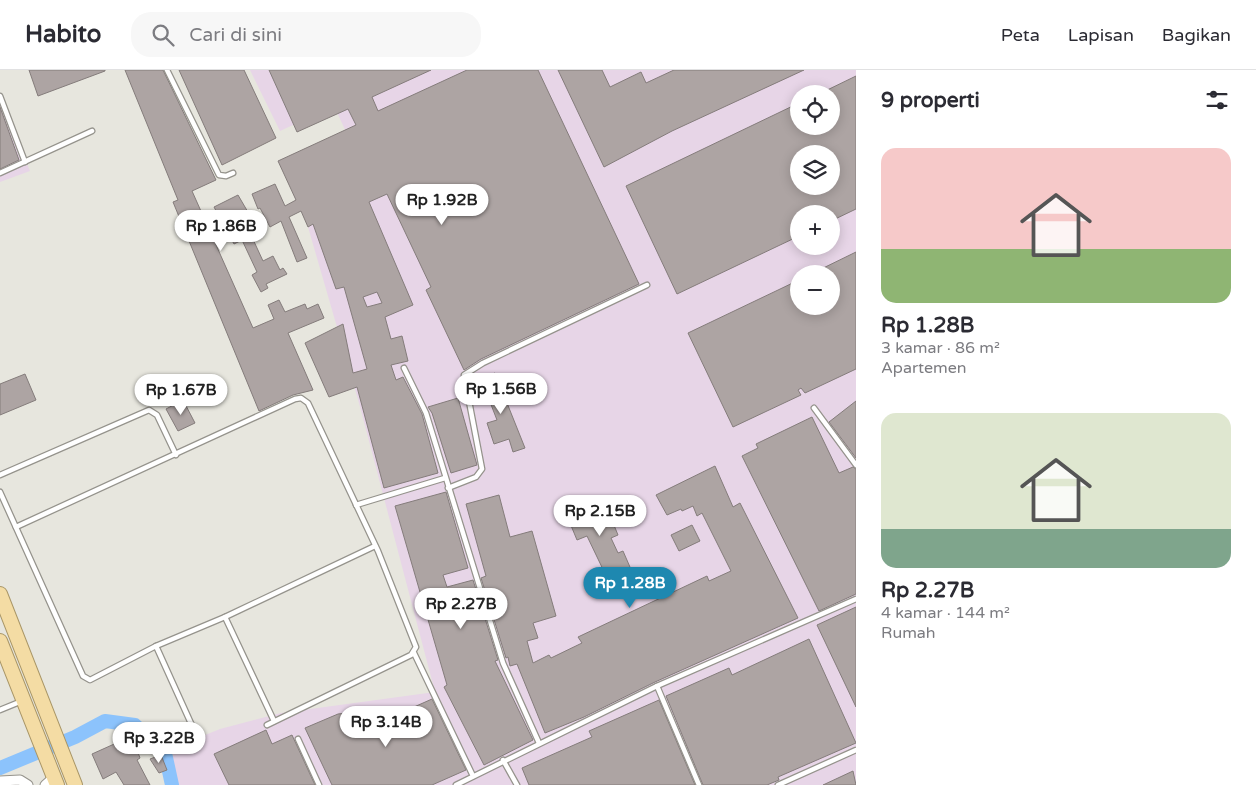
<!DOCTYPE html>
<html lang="id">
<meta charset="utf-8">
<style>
:root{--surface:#fff;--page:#f7f7f7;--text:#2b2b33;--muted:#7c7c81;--line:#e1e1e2;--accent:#1e88b0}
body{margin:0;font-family:"Varela Round",sans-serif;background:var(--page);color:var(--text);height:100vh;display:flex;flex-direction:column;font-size:19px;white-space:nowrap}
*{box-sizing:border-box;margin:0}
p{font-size:16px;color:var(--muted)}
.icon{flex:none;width:28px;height:28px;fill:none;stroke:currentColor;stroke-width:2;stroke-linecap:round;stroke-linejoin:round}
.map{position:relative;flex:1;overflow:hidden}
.details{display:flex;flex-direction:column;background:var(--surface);width:400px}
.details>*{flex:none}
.tools{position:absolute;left:790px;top:15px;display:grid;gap:10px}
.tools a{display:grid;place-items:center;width:50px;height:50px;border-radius:50%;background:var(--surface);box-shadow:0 2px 12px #0003;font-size:25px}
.price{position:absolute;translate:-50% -42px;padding:0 11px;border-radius:18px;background:#fff;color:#222;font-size:16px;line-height:32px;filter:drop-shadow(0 1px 2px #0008)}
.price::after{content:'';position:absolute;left:50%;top:30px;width:15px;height:11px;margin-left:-8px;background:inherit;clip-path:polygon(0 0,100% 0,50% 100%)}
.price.active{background:var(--accent);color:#fff}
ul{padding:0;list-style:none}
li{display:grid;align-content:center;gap:10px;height:265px;padding:0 25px}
li span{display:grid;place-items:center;height:155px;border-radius:15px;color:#555}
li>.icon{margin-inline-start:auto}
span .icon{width:90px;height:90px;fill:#fffc;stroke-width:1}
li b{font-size:21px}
h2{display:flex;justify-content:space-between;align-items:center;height:60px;padding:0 25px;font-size:21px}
header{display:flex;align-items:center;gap:30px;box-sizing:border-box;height:70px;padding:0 25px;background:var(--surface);border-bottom:1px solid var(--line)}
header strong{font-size:24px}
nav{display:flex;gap:28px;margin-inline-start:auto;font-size:18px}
.search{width:350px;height:45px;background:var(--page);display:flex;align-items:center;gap:12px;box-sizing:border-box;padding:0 18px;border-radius:20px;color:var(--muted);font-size:19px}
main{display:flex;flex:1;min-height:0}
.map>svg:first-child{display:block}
.industrial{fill:#e7d5e7;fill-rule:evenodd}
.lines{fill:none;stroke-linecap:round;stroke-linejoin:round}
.river{stroke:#8cc3fc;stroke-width:14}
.building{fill:#ada4a3;stroke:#847c7b;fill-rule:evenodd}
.service-casing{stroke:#95938c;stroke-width:7}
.minor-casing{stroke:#95938c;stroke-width:11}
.trunk-casing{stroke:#a99667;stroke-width:16}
.service{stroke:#fff;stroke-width:4.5}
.minor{stroke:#fff;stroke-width:9}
.trunk{stroke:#f4dca4;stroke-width:14}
</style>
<header>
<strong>Habito</strong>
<div class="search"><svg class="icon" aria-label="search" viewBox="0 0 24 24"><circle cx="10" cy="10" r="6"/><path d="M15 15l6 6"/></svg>Cari di sini</div>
<nav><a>Peta</a><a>Lapisan</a><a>Bagikan</a></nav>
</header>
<main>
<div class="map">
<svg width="856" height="715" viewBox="0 0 856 715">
<rect width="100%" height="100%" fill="#e7e6de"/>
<g class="industrial">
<path d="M250,0H856V715H178L173,698V678L220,659L281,643L435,622L359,333L308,157L374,122L334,36L280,61ZM799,24H831V56H799ZM799,84H831V116H799ZM799,144H831V176H799ZM799,204H831V236H799Z"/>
<polygon points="0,32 30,101 0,112"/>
</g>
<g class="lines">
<polyline class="river" points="0,698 75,667 105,651 135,655 165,683 172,715"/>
</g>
<g class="building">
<polygon points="29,0 105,0 105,1 38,26"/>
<polygon points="125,0 163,0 216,110 192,121 253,258 274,249 268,235 279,230 285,242 305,234 307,239 318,234 324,248 288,263 313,320 293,325 259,341 173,132 178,130"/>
<polygon points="179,0 244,0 276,68 222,95"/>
<path d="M269,0H431L372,27L378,41L467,0H538L639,214L481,289L464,300L426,220L431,217L387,124L369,132L413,235L385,247L391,269L402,266L408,291L391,295L396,310L403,307L422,344L438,403L384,418L357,317L329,327L305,273L343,254L353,303L367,299L344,217L336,219L313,154L308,157L301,141L289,147L307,188L297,192L281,151L270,157L260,138L258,139L252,124L275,114L285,136L296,130L278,91L356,55L348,39L297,62ZM377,222L382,233L367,237L363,227Z"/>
<polygon points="558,0 602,0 610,17 641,2 646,13 674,0 804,0 672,61 604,97"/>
<path d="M856,6V139L831,151V144H799V166L677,224L626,116L799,33V56H831V24H819ZM799,84H831V116H799Z"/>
<polygon points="0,37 19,90 0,99"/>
<polygon points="238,125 259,161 251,165 263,191 273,186 280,200 283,198 287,204 266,214 268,218 261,222 252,205 257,202 242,170 234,174 214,137"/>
<polygon points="856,182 856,299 805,323 801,318 798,320 801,325 733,357 688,263 799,210 799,236 831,236 831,204 811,204"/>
<polygon points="495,303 525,378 513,382 509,369 494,374 487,353 497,350 481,309"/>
<polygon points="25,304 36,330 0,345 0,314"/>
<polygon points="458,328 477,395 451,403 432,343 428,337"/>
<polygon points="183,330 195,353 178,361 166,339"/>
<polygon points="856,331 856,388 829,352"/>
<polygon points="812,347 839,403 853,397 856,399 856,524 819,541 742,386 758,378 756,374"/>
<polygon points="715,396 733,437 740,433 798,548 655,612 584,647 545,663 517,594 510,596 508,587 506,588 481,508 486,506 466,434 499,425 510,467 532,461 556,546 533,553 538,568 527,571 533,593 549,585 551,588 582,573 578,567 707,506 709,511 731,501 702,443 697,446 693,436 682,441 681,439 667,445 656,425"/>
<polygon points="446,422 468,498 443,505 447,517 473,510 498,590 495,591 533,670 484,695 444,617 447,615 395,436"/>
<polygon points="602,426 618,465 611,468 618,483 623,481 633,504 610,514 587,466 577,470 565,441"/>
<polygon points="692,455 700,471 679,481 671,465"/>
<polygon points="856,537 856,637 817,555"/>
<polygon points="809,569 856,673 778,707 779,710 767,715 703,715 666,626 729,598 732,605"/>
<polygon points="432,629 466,700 432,715 332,715 305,658 338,644 393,638 396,645"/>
<polygon points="659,630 695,715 529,715 522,698 592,667 589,661"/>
<polygon points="266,660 272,674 292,665 315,715 229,715 214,684"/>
<polygon points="132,666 140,688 137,690 150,715 124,715 116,702 103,709 92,684"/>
<polygon points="161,685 167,700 159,703 150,689"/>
<polygon points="853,701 856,715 823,715"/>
</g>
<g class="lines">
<defs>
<g id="service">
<polyline points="167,0 219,105 226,106 233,103"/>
<polyline points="0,26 25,92"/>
<polyline points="0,103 92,61"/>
<polyline points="404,298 426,343 503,593 539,673"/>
<polyline points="814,338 856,395"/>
<polyline points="0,405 149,340 157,345 176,385"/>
<polyline points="448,418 476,407 482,399 464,305 483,293 647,215"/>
<polyline points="0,422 83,606 90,610 156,576 225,547 375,476"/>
<polyline points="356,435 445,408"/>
<polyline points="16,457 295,329 301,328 308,333 378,481 416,577 411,585 267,655"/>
<polyline points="225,547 274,651"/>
<polyline points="156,576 194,660"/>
<polyline points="414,583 473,706"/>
<polyline points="657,616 699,715"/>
<polyline points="0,640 22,631"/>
<polyline points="298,669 319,715"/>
<polyline points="503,690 517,715"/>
<polyline points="456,715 657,616 856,529"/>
<polyline points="778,715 856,680"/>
</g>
<g id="minor">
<polyline points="0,711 20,710 28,715"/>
<polyline points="45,715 54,707"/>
</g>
<g id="trunk">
<polyline points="0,524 75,715"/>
<polyline points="0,571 57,715"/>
</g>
</defs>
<use href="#service" class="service-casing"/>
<use href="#minor" class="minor-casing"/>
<use href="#trunk" class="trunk-casing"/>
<use href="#service" class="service"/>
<use href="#minor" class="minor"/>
<use href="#trunk" class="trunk"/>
</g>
</svg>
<div class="tools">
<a><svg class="icon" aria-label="locate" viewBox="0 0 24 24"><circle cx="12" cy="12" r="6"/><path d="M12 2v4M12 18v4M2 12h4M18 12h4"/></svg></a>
<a><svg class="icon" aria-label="layers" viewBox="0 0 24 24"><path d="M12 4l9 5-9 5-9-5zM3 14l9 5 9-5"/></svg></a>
<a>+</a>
<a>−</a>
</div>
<b class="price" style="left:442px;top:156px">Rp 1.92B</b>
<b class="price" style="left:221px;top:182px">Rp 1.86B</b>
<b class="price" style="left:501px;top:345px">Rp 1.56B</b>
<b class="price" style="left:181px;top:346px">Rp 1.67B</b>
<b class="price" style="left:600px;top:467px">Rp 2.15B</b>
<b class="price active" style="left:630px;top:539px">Rp 1.28B</b>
<b class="price" style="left:461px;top:560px">Rp 2.27B</b>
<b class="price" style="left:386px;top:678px">Rp 3.14B</b>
<b class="price" style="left:159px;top:694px">Rp 3.22B</b>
</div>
<section class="details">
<h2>9 properti<svg class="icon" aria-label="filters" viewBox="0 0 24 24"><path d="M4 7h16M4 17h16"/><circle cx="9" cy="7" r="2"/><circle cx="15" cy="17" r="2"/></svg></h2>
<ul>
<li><span style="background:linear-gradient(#f6c9c9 65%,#8fb573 0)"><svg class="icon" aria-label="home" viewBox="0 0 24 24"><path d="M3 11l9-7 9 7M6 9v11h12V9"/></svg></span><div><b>Rp 1.28B</b><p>3 kamar · 86 m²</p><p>Apartemen</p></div></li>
<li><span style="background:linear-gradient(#dfe7d0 75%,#7fa58c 0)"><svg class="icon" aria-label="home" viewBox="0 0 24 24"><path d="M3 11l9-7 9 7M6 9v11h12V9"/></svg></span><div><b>Rp 2.27B</b><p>4 kamar · 144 m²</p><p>Rumah</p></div></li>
</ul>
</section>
</main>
